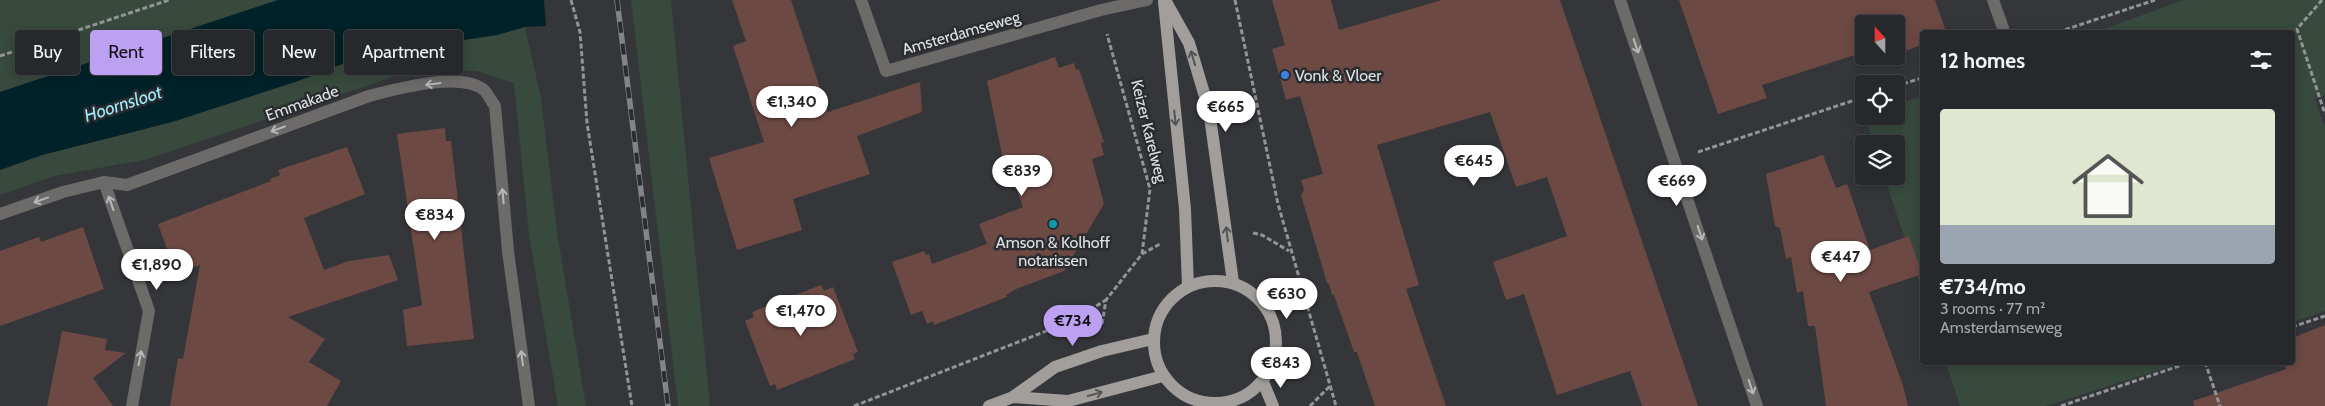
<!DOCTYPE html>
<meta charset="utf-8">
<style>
:root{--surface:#27282c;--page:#2f3034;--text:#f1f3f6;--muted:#a4a6a9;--line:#434448;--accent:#bca0f2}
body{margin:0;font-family:Cabin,sans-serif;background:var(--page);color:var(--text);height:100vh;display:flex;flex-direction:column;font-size:19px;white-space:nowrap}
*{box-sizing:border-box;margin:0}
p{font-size:16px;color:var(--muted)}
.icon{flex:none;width:28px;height:28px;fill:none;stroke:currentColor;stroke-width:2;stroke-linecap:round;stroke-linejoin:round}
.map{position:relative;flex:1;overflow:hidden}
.drawer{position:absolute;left:1920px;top:30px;width:375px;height:335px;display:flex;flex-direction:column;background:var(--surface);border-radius:5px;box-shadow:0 2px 12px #0003,0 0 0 1px var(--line)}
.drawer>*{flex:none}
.hud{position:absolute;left:15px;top:30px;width:475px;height:45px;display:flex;gap:10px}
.needle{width:32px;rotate:339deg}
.tools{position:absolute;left:1855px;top:15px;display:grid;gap:10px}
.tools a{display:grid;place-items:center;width:50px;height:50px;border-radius:5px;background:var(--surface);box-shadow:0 2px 12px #0003,0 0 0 1px var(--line);font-size:25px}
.price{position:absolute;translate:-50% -42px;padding:0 11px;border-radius:18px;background:#fff;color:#222;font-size:16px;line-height:32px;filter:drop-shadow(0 1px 2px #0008)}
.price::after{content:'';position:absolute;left:50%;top:30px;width:15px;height:11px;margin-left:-8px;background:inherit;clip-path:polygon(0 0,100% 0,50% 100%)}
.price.on{background:var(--accent);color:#111}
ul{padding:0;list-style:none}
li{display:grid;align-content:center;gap:10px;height:265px;padding:0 20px}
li+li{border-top:1px solid var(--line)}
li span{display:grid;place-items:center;height:155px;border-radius:5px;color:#555}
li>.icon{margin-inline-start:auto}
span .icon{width:90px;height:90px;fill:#fffc;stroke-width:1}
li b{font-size:21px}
h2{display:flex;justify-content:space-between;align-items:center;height:60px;padding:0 20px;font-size:21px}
.pill{padding:0 18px;border-radius:5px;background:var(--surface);box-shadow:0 2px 12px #0003,0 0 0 1px var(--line);font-size:18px;line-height:45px}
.pill.on{background:var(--accent);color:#111}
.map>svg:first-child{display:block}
.green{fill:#374a3d}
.water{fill:#002228}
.building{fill:#6d4944}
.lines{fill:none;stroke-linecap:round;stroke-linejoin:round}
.path{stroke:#929497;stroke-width:3;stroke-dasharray:5 2.5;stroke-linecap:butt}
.minor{stroke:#6c6b69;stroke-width:12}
.major{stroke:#a19e9b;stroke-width:12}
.rail-casing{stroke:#828487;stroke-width:5.5}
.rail{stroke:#2a2c30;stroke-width:4;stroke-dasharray:11;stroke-linecap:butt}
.oneway{stroke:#b7b8b9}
.oneway2{stroke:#545455}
.shop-dot{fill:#3f7fe0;stroke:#2a2c30;stroke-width:2}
.culture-dot{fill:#0f9aa8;stroke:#2a2c30;stroke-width:2}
.labels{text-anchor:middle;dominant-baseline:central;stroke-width:5;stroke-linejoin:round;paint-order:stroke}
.street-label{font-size:16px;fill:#e0e2e4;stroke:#2a2c30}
.poi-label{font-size:16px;fill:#e0e2e4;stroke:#2a2c30;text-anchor:start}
.water-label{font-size:18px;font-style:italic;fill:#9deafc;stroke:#2a2c30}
</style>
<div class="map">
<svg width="2325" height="406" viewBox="0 0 2325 406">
<rect width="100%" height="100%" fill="#34363a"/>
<g class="green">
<polygon points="0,0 278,0 0,92"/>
<polygon points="631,0 671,0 710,406 678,406"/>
<polygon points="2184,0 2325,0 2325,95 2315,99 2325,127 2325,311 2293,322 2292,32 2095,32"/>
<polygon points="525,27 541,98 557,231 586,406 558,406 529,235 514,83 477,71 414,70 144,160 54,176 0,195 0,170 42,155 172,122 298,81 368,54 497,35"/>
<polygon points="1922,96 1922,291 1884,176 1896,176 1896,144 1874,144 1865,117 1896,116 1896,105"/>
<polygon points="1946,363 1946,362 2181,363 2046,406 1960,406"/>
</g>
<polygon class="water" points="278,0 544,0 546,26 525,27 497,35 368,54 298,81 172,122 42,155 0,170 0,92"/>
<g class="building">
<polygon points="732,0 791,0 828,112 920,82 922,112 857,136 870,174 793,199 802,230 737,250 709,158 764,142 733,46 746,41"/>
<polygon points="1272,0 1331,0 1339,30 1442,0 1560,0 1698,406 1642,406 1630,371 1557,395 1524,294 1506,300 1493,262 1567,236 1547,177 1516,187 1490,112 1377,145 1419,285 1406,289 1446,406 1375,406 1357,352 1354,352 1334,295 1332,295 1329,284 1327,283 1301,195 1304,190 1301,180 1323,174 1300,96 1286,100 1272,49 1285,45"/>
<polygon points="1679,0 1935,0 1946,32 1922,32 1922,45 1899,53 1896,46 1896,24 1864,24 1864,52 1762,85 1767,98 1718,114"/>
<polygon points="1055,57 1059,68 1074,63 1076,70 1079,69 1104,142 1101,143 1104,155 1092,159 1104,204 1064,271 1016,289 1006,295 1007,297 934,325 933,321 927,324 922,311 911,315 892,262 924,251 926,255 929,254 932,264 987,244 979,224 1023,207 1009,168 1005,169 987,81"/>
<polygon points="445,128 446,141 451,141 474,339 407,346 403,310 422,305 397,134"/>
<polygon points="347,147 365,194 304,218 324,270 349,261 389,255 398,280 288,317 325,339 309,362 341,381 327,406 170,406 178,358 183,359 200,265 176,274 158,224 271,181 270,179 280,175 278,170"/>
<polygon points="1823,155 1836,188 1847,184 1870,250 1909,236 1922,274 1869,292 1903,385 1908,406 1826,406 1815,326 1808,326 1803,291 1797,293 1791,257 1786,259 1780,228 1775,226 1766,174"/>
<polygon points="83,227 104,289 0,326 0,251 39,237 41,242"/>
<polygon points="821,285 824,291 833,287 858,352 853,354 855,359 777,390 775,384 770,386 745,321 754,317 752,312"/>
<polygon points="2325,325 2325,406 2194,406 2193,401 2286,369 2284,362 2292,362 2292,338"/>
<polygon points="62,331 107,339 105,350 126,353 93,378 113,406 47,406"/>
</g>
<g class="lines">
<g class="path">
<polyline points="571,0 580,32 587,123 632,406"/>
<polyline points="1235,0 1278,204 1336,406"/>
<polyline points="2322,0 2297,29 2325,114"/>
<polyline points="2058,32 2155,0"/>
<polyline points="0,56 169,0"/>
<polyline points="1896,86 1922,78"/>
<polyline points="1698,152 1864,97"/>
<polyline points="1253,233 1262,235 1289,251"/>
<polyline points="1142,254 1160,244"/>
<polyline points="1102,324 1106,300 1142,254 1150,189 1107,34"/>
<polyline points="2292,327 2325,316"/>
<polyline points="2205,362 2220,406"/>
<polyline points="854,406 1072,321 1106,300"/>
<polyline points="1310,406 1330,386"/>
<polyline points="2061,406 2191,362"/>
</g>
<g class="minor">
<polyline points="861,0 886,71 1101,10 1147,0"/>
<polyline points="1620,0 1757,406"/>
<polyline points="1993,0 2003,28"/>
<polyline points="104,182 149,311 132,406"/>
<path d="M0,214L63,192L104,182L127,185L369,96C397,89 460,71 484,90C488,94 491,101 495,106L508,251L529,406"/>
</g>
<g class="major">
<polyline points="1165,0 1189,43 1209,110 1233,282"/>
<polyline points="1164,2 1185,209 1188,286"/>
<circle cx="1215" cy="342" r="61"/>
<polyline points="1263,382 1273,406"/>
<polyline points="1013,397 1068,401 1163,376"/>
<polyline points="989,406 1013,397 1055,367 1102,351 1153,339"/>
</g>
<defs>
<polyline id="rail" points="617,0 668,406"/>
</defs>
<use href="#rail" class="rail-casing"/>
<use href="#rail" class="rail"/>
</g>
<defs><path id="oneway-shaft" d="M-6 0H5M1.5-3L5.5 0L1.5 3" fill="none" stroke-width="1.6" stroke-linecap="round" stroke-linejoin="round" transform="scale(1.25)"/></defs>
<g class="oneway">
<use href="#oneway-shaft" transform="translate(1636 46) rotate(71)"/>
<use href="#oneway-shaft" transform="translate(433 84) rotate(172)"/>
<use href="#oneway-shaft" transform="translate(278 129) rotate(160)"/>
<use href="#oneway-shaft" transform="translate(503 196) rotate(-95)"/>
<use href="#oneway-shaft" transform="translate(41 200) rotate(160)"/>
<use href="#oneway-shaft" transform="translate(111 203) rotate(-109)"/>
<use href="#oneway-shaft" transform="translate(1700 233) rotate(72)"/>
<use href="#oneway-shaft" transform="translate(140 358) rotate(-79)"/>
<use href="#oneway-shaft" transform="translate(522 358) rotate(-97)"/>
<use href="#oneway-shaft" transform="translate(1751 387) rotate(72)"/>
</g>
<g class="oneway2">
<use href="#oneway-shaft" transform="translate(1193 58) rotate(-107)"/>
<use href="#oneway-shaft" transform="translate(1175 118) rotate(84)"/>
<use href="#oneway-shaft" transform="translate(1227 234) rotate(-97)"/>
<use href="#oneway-shaft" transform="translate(1095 394) rotate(-15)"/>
</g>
<circle class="shop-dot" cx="1285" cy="75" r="5"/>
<circle class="culture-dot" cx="1053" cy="224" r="5"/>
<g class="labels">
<g class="street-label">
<text transform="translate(961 33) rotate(-16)">Amsterdamseweg</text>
<text transform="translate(302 103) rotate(-20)">Emmakade</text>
<text transform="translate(1149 131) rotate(76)">Keizer Karelweg</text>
</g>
<g class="poi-label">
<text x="1295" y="75">Vonk &amp; Vloer</text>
<text x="1053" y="242" text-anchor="middle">Amson &amp; Kolhoff<tspan x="1053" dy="18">notarissen</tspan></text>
</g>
<g class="water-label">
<text transform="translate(123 104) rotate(-18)">Hoornsloot</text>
</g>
</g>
</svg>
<div class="tools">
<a><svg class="needle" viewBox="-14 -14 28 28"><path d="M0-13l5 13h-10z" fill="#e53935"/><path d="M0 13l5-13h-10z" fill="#a4a6a9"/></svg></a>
<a><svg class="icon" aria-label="locate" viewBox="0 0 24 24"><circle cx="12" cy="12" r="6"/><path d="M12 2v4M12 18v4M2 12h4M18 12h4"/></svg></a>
<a><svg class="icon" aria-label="layers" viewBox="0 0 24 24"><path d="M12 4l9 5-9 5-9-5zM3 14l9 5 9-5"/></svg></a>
</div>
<b class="price" style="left:792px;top:128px">€1,340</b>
<b class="price" style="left:1226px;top:133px">€665</b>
<b class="price" style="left:1474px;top:187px">€645</b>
<b class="price" style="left:1022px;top:197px">€839</b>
<b class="price" style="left:1677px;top:207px">€669</b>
<b class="price" style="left:435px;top:241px">€834</b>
<b class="price" style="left:1841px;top:283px">€447</b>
<b class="price" style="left:157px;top:291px">€1,890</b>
<b class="price" style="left:1287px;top:320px">€630</b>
<b class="price" style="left:801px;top:337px">€1,470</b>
<b class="price on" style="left:1073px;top:347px">€734</b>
<b class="price" style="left:1281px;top:389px">€843</b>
<div class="hud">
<a class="pill">Buy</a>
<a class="pill on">Rent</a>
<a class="pill">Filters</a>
<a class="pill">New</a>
<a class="pill">Apartment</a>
</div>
<section class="drawer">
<h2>12 homes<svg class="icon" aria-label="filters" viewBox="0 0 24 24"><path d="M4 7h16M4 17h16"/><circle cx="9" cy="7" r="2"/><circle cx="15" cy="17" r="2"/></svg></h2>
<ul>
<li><span style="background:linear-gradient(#dfe7d0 75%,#9aa5b1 0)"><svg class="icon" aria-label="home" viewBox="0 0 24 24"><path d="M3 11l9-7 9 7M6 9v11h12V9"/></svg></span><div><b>€734/mo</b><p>3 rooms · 77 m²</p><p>Amsterdamseweg</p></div></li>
</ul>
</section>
</div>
